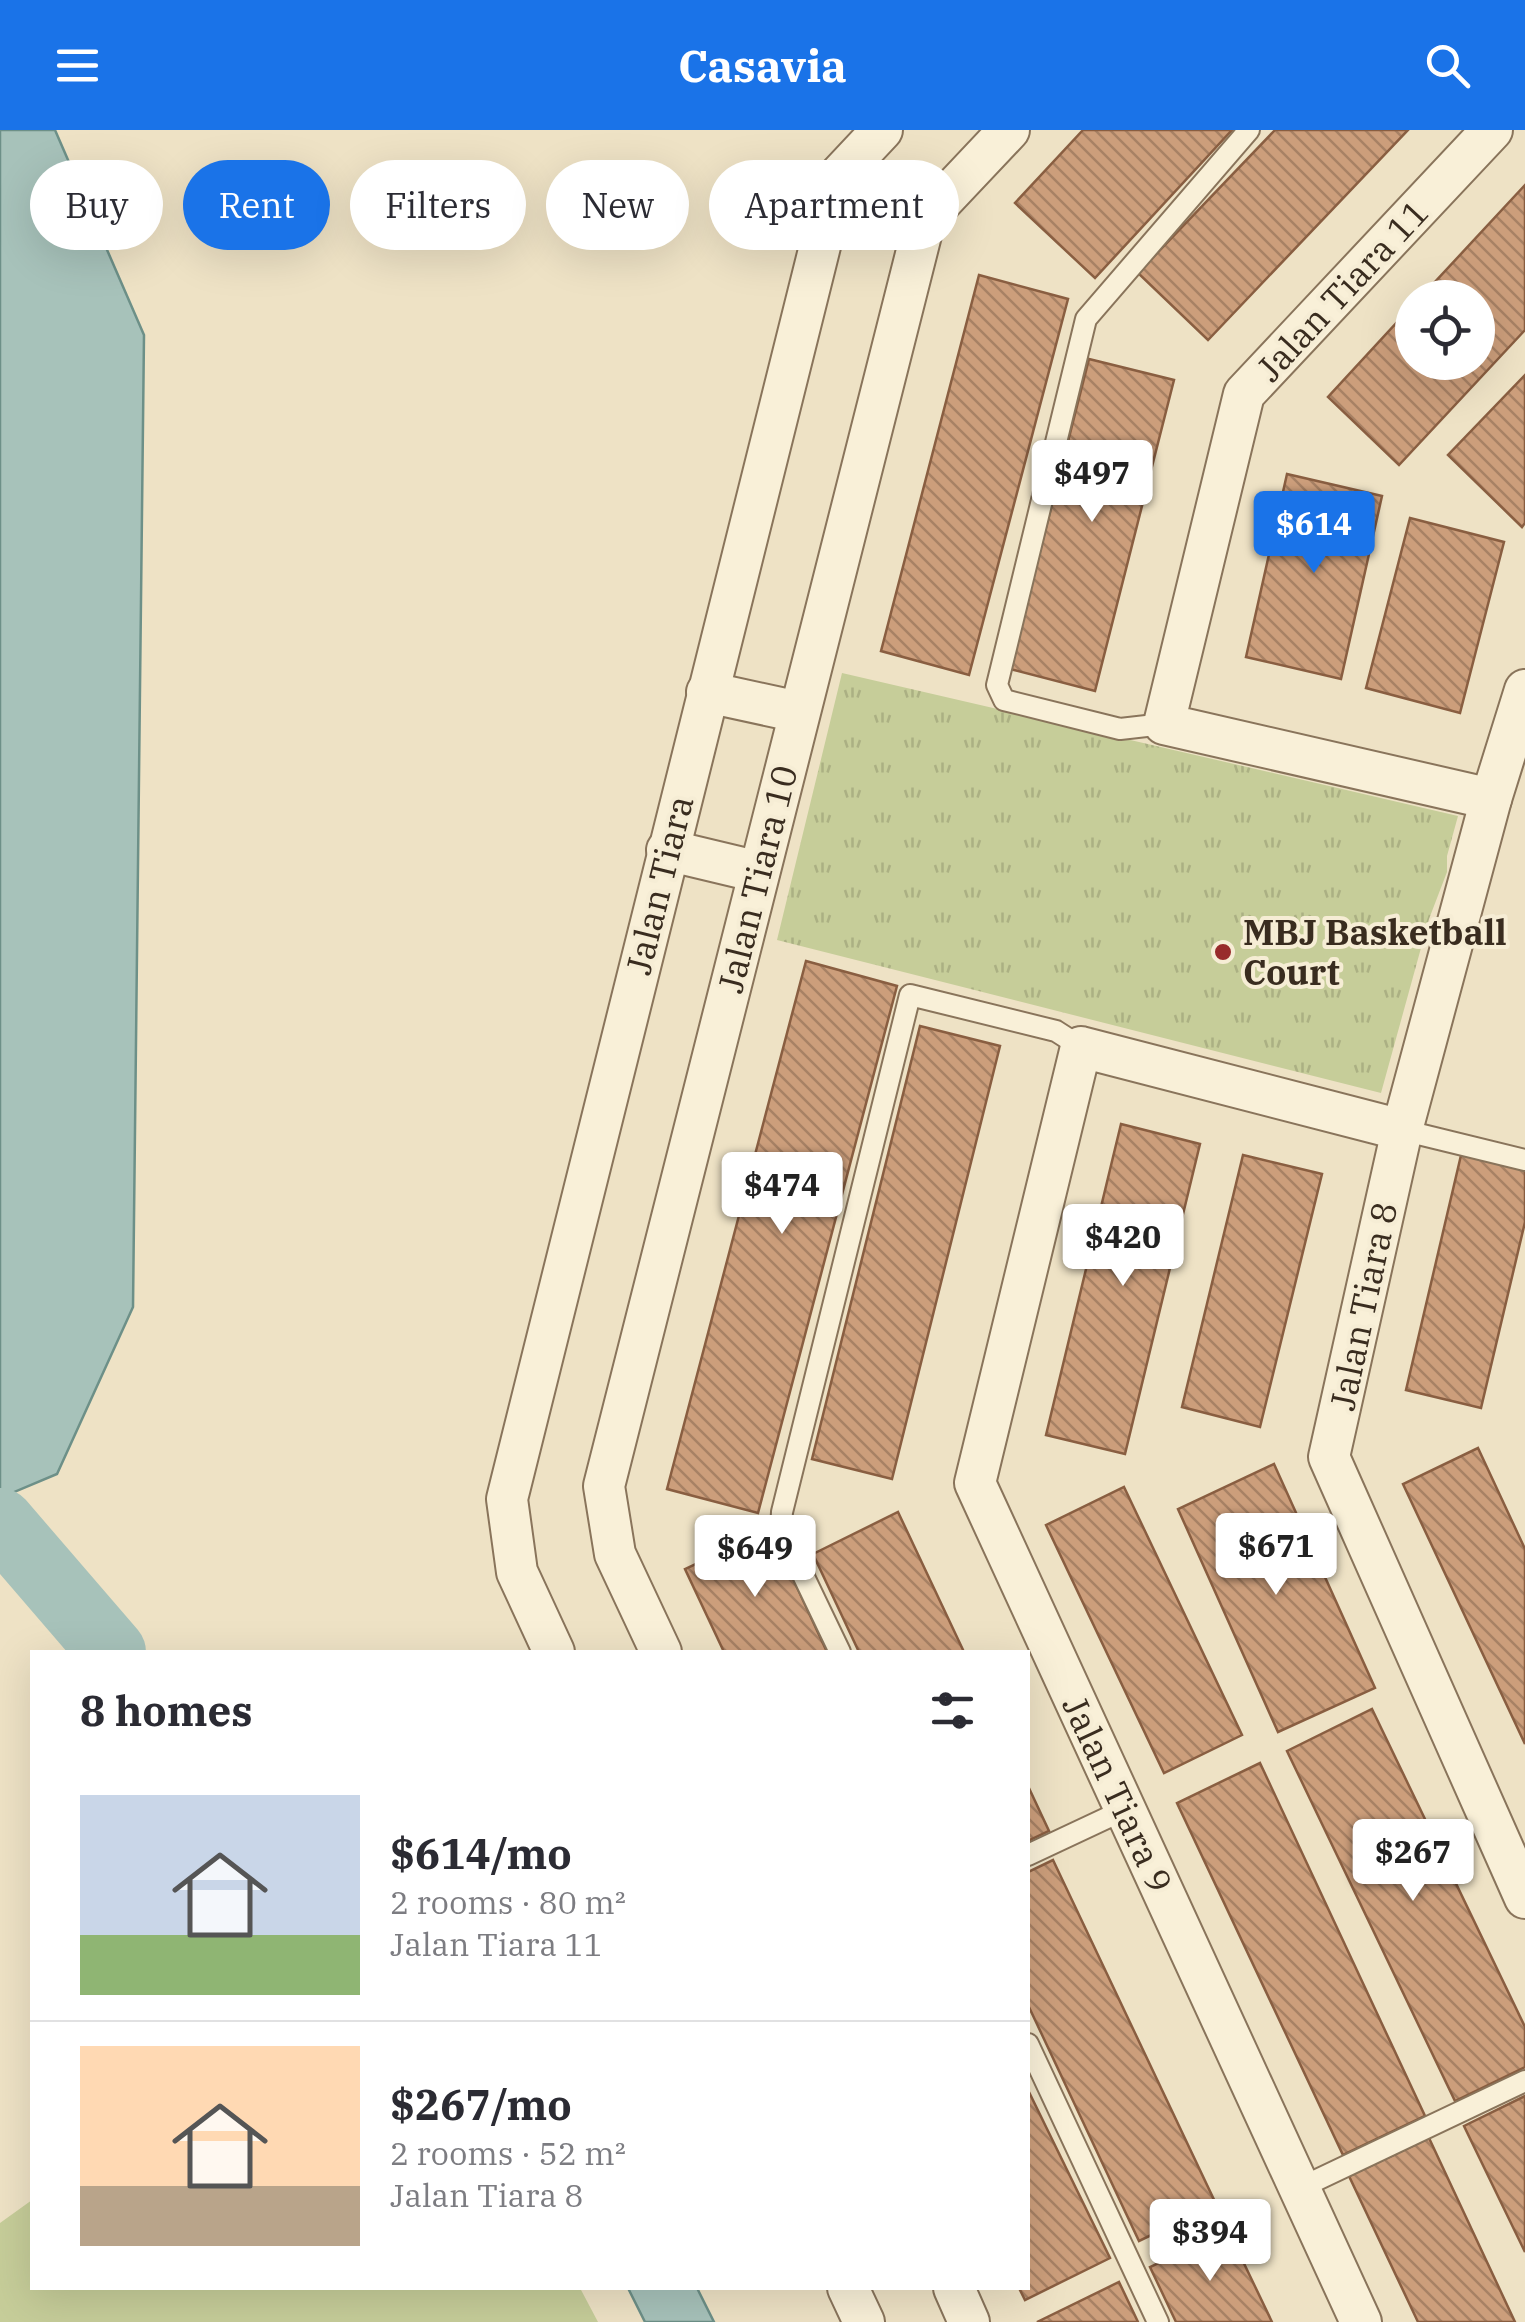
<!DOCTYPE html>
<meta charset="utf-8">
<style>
:root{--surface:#fff;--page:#f2f2f3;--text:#2b2b33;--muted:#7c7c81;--line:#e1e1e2;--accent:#1a73e8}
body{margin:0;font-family:"IBM Plex Serif",serif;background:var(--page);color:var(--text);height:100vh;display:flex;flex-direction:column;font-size:38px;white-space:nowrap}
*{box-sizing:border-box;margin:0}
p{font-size:32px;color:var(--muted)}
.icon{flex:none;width:55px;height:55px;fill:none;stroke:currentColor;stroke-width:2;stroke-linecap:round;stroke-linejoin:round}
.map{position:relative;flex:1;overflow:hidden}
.panel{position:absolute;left:30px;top:1520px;width:1000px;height:640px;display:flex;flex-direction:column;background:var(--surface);border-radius:0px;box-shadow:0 10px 40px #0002}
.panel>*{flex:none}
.guide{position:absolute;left:30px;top:30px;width:1000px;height:90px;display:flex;gap:20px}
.buttons{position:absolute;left:1395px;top:150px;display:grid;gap:20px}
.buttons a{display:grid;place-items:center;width:100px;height:100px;border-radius:50%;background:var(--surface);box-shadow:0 10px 40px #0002;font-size:50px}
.price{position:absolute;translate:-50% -85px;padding:0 22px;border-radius:10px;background:#fff;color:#222;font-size:32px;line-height:65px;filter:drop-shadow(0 2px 5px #0008)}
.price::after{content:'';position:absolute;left:50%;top:60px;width:30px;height:22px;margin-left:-15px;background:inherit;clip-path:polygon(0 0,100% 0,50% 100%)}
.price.selected{background:var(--accent);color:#fff}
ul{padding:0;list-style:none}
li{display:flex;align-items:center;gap:30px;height:250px;padding:0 50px}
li+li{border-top:2px solid var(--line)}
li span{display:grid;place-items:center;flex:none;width:280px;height:200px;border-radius:0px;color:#555}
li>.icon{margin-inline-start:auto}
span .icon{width:120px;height:120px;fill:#fffc;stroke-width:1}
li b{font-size:42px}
h2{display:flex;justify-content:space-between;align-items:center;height:120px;padding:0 50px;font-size:42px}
.tag{padding:0 35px;border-radius:45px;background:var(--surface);box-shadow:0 10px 40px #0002;font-size:35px;line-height:90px}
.tag.selected{background:var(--accent);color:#fff}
header{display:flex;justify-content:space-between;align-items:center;height:130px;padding:0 50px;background:var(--accent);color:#fff;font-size:45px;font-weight:700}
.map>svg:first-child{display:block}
.grass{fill:#c6cd99}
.park{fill:url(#park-tufts)}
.water{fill:#a7c2ba;stroke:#6d9088;stroke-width:2.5}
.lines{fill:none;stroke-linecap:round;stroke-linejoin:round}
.river{stroke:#a7c2ba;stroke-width:68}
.building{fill:url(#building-back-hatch);stroke:#895e41;stroke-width:2.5}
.service-casing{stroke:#89745b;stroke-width:24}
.minor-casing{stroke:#89745b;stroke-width:44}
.service{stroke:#f9f0d8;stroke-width:20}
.minor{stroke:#f9f0d8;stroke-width:40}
.poi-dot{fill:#982b2b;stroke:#f6edd5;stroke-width:4}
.labels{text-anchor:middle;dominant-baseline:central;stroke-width:8;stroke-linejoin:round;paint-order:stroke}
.street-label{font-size:35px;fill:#392c1f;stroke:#f6edd5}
.poi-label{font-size:35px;font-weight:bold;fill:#392c1f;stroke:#f6edd5;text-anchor:start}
</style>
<header><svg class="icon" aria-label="menu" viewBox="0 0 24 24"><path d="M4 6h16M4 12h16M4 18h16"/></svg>Casavia<svg class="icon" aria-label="search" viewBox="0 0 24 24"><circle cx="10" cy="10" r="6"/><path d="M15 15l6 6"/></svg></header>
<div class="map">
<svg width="1525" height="2192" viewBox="0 0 1525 2192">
<defs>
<pattern id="park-tufts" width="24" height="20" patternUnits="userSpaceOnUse" patternTransform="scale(2.5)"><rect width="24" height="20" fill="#c6cd99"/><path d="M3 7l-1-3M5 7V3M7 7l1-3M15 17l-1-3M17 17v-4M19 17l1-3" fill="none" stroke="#abb083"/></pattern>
<pattern id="building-back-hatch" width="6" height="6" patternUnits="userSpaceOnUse" patternTransform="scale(2.5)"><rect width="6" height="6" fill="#cc9e7b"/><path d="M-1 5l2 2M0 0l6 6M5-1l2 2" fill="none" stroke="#a78164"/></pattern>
</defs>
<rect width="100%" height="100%" fill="#eee2c5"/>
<polygon class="grass" points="32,2070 32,2158 580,2158 598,2192 0,2192 0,2093"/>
<polygon class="park" points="842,543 1458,686 1447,726 1447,742 1429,789 1381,963 777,810"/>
<g class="water">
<polygon points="0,0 55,0 144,205 133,1177 57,1344 0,1368"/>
<polygon points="628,2158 697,2158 714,2192 645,2192"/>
</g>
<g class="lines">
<polyline class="river" points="0,1392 112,1522"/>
</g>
<g class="building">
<polygon points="1083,0 1232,0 1095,148 1015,73"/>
<polygon points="1275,0 1408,0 1208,210 1138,143"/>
<polygon points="1525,55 1525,200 1399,335 1328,267 1412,176 1412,232 1478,232 1478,168 1420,168"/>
<polygon points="979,145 1068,169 969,545 881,521"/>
<polygon points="1089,229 1174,250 1095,561 1010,539"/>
<polygon points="1525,245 1525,393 1522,397 1448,325"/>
<polygon points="1287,344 1382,366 1341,549 1246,527"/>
<polygon points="1410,388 1504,412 1460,583 1366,558"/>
<polygon points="806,831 897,856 758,1383 667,1359"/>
<polygon points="920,896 1000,916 892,1349 812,1329"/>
<polygon points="1121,994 1200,1014 1125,1324 1046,1305"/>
<polygon points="1462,1021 1525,1036 1525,1092 1481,1278 1406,1260"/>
<polygon points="1243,1025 1322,1044 1260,1297 1182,1277"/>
<polygon points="1478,1318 1525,1419 1525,1614 1403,1354"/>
<polygon points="1274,1334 1375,1558 1278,1602 1178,1379"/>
<polygon points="1124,1357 1242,1605 1164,1643 1046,1395"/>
<polygon points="898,1382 964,1522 859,1522 813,1424"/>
<polygon points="770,1399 827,1522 724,1522 685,1439"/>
<polygon points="1372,1579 1525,1897 1525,1937 1455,1971 1287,1621"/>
<polygon points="1260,1633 1425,1986 1343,2025 1177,1673"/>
<polygon points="1028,1656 1049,1701 1028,1711"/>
<polygon points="1053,1730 1216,2074 1139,2111 1028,1875 1028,1742"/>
<polygon points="1028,1960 1110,2128 1025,2170 1019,2158 1028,2158"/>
<polygon points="1525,1966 1525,2122 1464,1996"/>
<polygon points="1429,2008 1515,2192 1418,2192 1349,2046"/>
<polygon points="1228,2100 1272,2192 1176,2192 1150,2137"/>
<polygon points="1119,2152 1138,2192 1037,2192"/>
</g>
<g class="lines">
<defs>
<g id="service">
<polyline points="1164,594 1120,599 1004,570 997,555 1086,189 1249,0"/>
<polyline points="1402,1000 1525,1030"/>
<polyline points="840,1522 781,1399 782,1382 910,865 1056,901 1081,917"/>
<polyline points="1028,1725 1126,1679"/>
<polyline points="1028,1914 1158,2192"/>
<polyline points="1300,2058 1525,1951"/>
</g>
<g id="minor">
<polyline points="1525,560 1491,669 1402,1000 1329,1327 1525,1768"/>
<polyline points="707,562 799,582"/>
<polyline points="1491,669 1164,594 1244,264 1492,0"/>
<polyline points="667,720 759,742"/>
<polyline points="554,1522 517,1442 507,1369 837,48 882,0"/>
<polyline points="661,1522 615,1424 604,1356 925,89 1009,0"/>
<polyline points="848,2158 864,2192"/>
<polyline points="954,2158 969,2192"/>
<polyline points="1361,2192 975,1353 1081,917 1402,1000"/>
</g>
</defs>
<use href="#service" class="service-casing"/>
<use href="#minor" class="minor-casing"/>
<use href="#service" class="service"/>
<use href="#minor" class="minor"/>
</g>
<circle class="poi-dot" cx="1223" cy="822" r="10"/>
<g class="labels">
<g class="street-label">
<text transform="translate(1342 160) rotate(-47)">Jalan Tiara 11</text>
<text transform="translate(757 749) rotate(-76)">Jalan Tiara 10</text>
<text transform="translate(659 755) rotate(-76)">Jalan Tiara</text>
<text transform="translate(1363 1176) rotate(-78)">Jalan Tiara 8</text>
<text transform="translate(1118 1664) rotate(65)">Jalan Tiara 9</text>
</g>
<g class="poi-label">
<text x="1243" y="802">MBJ Basketball<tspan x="1243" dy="40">Court</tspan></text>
</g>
</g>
</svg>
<div class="buttons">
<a><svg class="icon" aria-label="locate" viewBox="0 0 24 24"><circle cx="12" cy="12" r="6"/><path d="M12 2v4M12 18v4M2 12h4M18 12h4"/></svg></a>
</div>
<b class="price" style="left:1092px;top:395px">$497</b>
<b class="price selected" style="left:1314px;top:446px">$614</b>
<b class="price" style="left:782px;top:1107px">$474</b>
<b class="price" style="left:1123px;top:1159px">$420</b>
<b class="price" style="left:1276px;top:1468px">$671</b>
<b class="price" style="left:755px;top:1470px">$649</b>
<b class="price" style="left:1413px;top:1774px">$267</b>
<b class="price" style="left:1210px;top:2154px">$394</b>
<div class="guide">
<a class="tag">Buy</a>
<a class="tag selected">Rent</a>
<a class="tag">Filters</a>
<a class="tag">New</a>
<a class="tag">Apartment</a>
</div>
<section class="panel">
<h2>8 homes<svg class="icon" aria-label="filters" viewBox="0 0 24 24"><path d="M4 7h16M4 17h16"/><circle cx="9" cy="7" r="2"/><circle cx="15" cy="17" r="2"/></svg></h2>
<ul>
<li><span style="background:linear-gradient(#c9d6e8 70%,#8fb573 0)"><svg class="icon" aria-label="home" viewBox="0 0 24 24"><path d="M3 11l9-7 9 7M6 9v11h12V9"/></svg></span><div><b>$614/mo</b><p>2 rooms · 80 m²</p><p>Jalan Tiara 11</p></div></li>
<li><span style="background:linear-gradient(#ffd9b3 70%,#b9a48a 0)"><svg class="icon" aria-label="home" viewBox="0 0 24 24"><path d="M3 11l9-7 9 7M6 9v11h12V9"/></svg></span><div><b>$267/mo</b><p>2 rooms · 52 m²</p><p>Jalan Tiara 8</p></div></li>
</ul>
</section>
</div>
